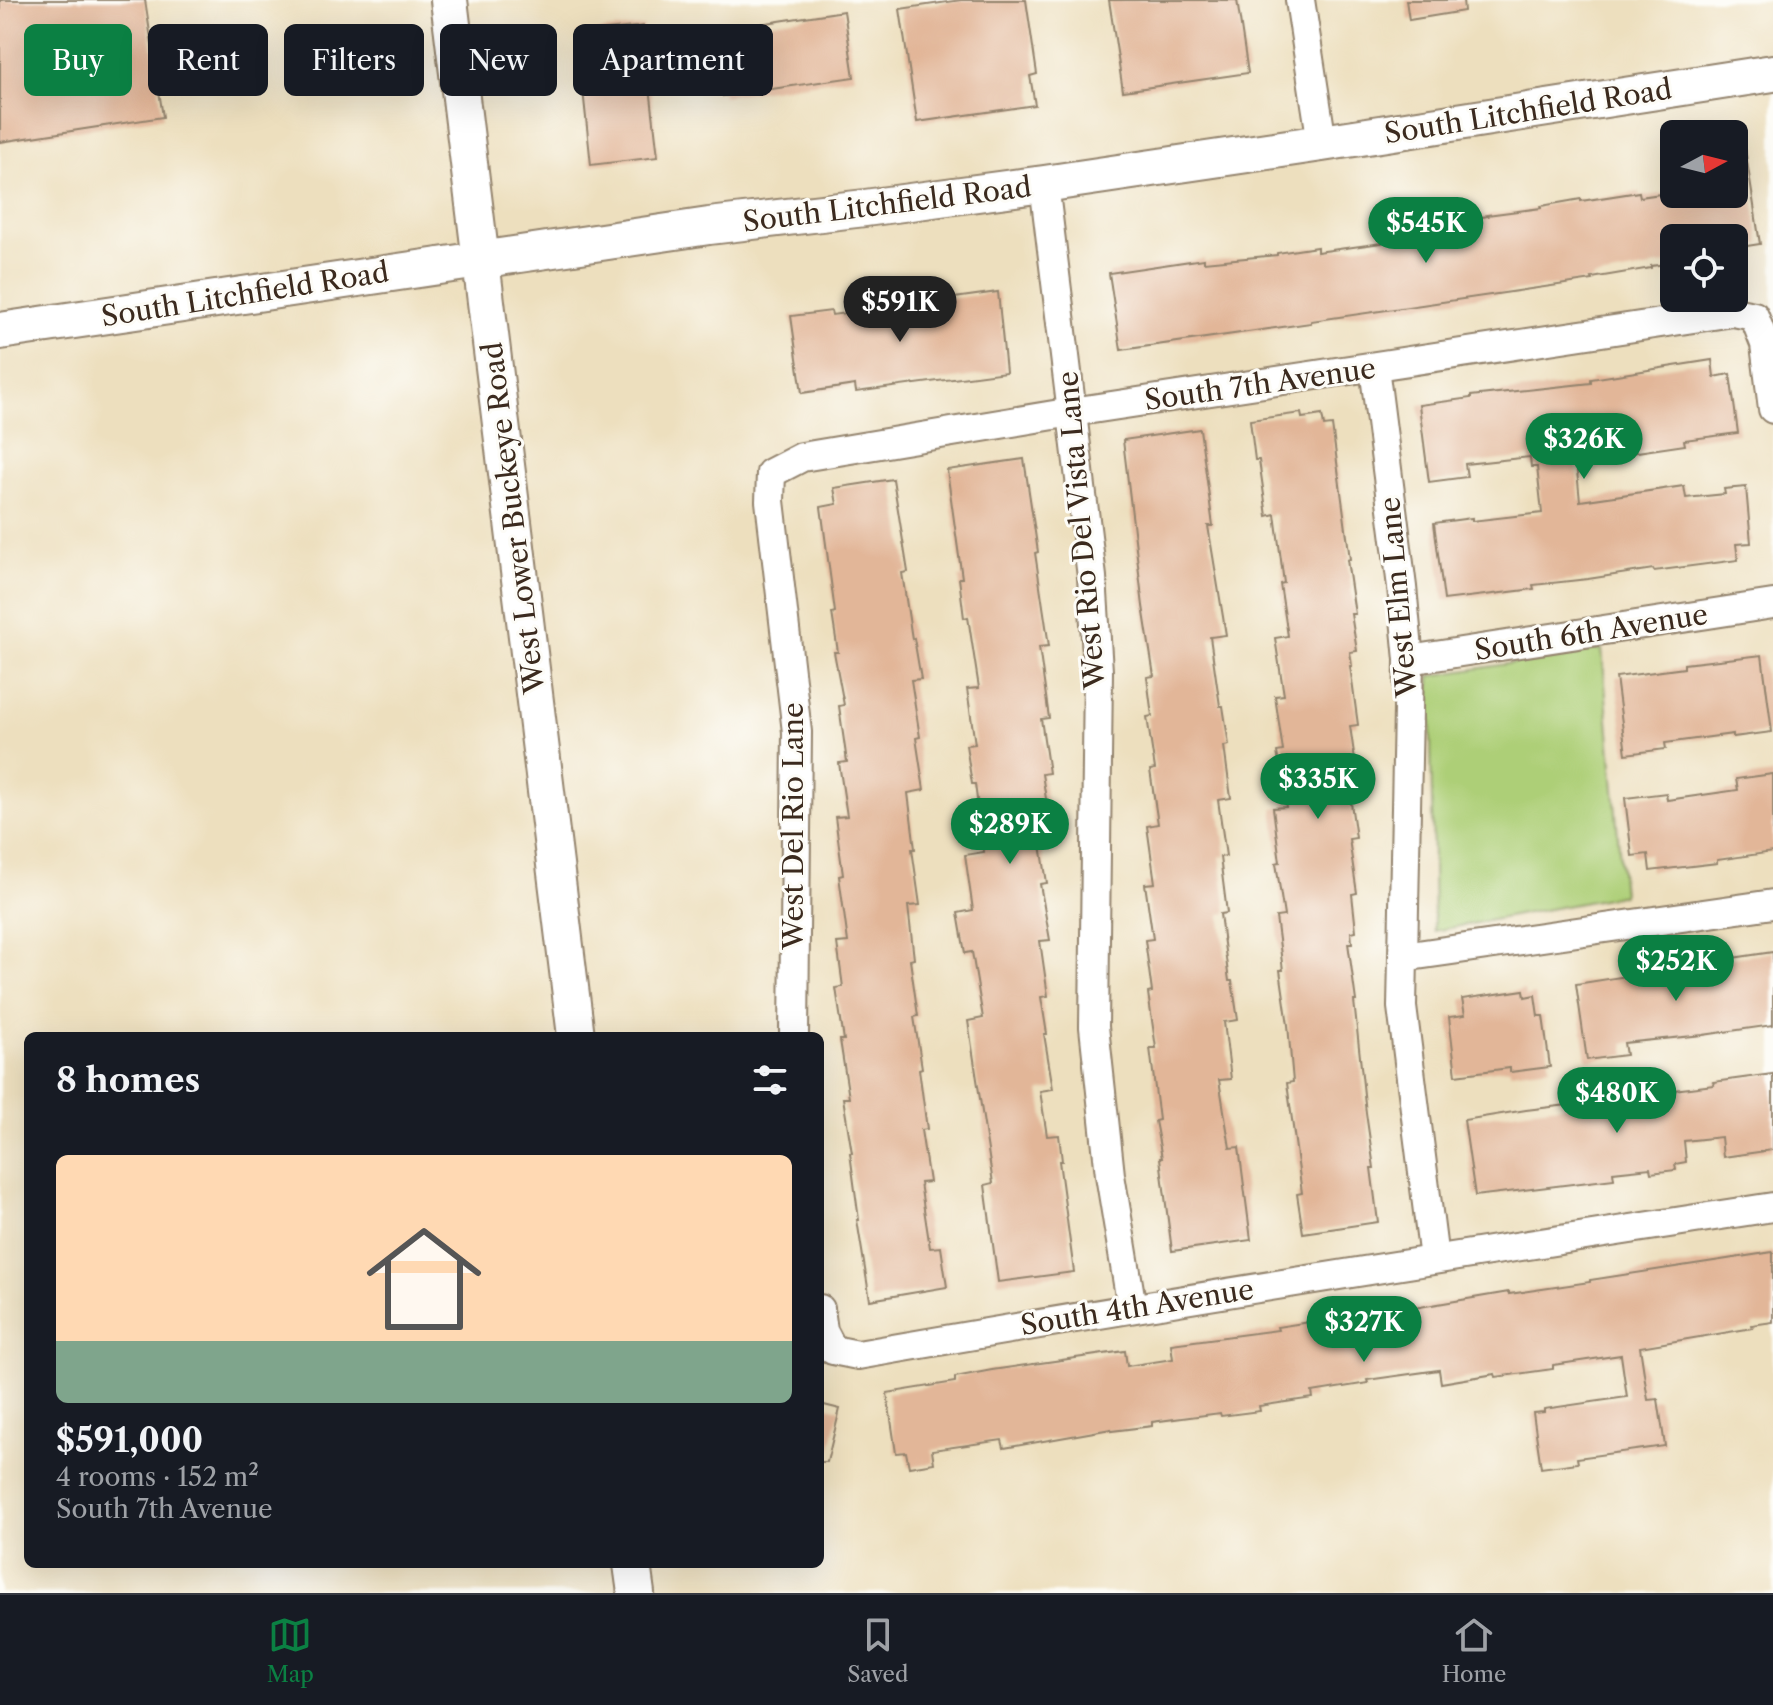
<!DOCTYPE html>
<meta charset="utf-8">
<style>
:root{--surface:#171b24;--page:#20242c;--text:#f1f3f6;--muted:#9ea1a6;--line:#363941;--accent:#0b8043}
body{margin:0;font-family:"Libre Caslon Text",serif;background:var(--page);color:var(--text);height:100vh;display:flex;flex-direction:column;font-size:30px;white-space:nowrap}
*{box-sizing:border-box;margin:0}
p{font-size:26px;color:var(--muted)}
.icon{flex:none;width:44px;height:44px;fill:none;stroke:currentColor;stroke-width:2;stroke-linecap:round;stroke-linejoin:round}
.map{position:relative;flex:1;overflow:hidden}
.drawer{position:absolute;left:24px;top:1032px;width:800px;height:536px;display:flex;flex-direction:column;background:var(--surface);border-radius:12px;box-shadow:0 8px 32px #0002}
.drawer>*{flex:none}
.guide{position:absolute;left:24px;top:24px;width:800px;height:72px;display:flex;gap:16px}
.needle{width:52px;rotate:83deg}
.fabs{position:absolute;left:1660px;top:120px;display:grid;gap:16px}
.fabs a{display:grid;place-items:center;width:88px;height:88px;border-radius:12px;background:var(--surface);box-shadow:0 8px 32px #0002;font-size:40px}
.price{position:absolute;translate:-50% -68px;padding:0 18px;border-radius:28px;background:var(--accent);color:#fff;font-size:26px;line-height:52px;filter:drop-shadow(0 2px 4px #0008)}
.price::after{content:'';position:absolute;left:50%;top:48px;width:24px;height:18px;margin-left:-12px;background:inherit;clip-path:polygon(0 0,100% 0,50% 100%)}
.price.active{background:#222;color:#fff}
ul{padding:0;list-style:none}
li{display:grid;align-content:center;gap:16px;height:424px;padding:0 32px}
li span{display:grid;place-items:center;height:248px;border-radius:12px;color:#555}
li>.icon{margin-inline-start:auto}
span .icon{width:144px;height:144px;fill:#fffc;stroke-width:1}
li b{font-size:34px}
h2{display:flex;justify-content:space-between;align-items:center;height:96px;padding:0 32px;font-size:34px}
.chip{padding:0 28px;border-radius:12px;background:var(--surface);box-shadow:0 8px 32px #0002;font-size:28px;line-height:72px}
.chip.active{background:var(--accent);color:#fff}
.menu{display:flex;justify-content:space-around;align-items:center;height:112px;border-top:2px solid var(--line);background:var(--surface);font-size:22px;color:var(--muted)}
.menu a{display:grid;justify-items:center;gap:4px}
.menu .active{color:var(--accent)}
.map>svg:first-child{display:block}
.green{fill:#adcf77;stroke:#747c4a;stroke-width:2}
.building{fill:#e2b698}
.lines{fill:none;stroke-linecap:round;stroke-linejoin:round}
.minor-casing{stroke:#94846e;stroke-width:32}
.major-casing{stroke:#94846e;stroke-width:40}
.minor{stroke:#fff;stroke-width:28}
.major{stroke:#fff;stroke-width:36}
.labels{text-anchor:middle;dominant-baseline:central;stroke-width:6;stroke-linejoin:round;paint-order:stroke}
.street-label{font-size:28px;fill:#3b2a1e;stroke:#fdfcf7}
</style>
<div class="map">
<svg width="1773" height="1593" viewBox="0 0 1773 1593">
<rect width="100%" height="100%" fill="#fdfcf7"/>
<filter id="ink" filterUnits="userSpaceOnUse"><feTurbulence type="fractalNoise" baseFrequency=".0125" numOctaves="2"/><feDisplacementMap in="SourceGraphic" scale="16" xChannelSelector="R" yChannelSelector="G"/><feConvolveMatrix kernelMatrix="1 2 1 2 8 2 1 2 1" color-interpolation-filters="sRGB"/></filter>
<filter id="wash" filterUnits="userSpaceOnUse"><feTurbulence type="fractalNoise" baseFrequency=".006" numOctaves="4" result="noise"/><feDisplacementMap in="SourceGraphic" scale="32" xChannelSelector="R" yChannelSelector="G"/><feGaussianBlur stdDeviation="1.8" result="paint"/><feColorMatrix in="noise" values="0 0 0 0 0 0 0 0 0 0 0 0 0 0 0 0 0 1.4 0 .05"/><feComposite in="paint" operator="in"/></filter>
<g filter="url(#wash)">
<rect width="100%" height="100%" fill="#eddfbe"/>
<polygon class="green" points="1602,649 1623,895 1434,931 1430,676"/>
<g id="blocks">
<g class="building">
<polygon points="0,0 145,0 163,117 0,142"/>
<polygon points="961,0 1026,0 1037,74 1030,76 1035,105 917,122 900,9"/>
<polygon points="1109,0 1237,0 1248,73 1123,91"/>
<polygon points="1406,0 1463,0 1464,11 1409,20"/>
<polygon points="844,11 854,77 723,96 714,31"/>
<polygon points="643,26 658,157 591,165 577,33"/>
<polygon points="1734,148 1745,148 1760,244 1734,248 1734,238 1674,238 1674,263 1651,266 1651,268 1592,278 1593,280 1311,321 1311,323 1121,350 1109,273 1204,259 1204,262 1277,255 1277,253 1317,247 1317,252 1382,243 1380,232 1488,216 1487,215 1541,208 1541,206 1581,199 1581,201 1639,192 1640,197 1674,192 1674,194 1734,194"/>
<polygon points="998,292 1006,372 856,392 855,385 802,393 791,316 831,311 832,315"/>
<polygon points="1712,360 1714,377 1730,374 1738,433 1684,440 1685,445 1624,454 1625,455 1576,461 1580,501 1684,486 1686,498 1725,494 1724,489 1746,487 1751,543 1736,544 1738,560 1654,571 1653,569 1588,579 1533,585 1534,589 1444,600 1434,523 1472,518 1472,521 1542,513 1537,467 1531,467 1530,457 1465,464 1467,477 1429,482 1419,405 1471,398 1471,396 1591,383 1591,379"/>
<polygon points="1301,413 1302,418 1322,415 1324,426 1332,425 1350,559 1347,560 1355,614 1351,614 1357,651 1350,652 1352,666 1350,666 1358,725 1350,726 1358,781 1348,782 1356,838 1349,839 1357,893 1352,894 1356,931 1351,932 1352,943 1348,943 1356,1001 1354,1001 1366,1113 1374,1168 1371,1168 1378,1222 1303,1233 1297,1194 1302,1193 1287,1083 1293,1082 1288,1025 1280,970 1283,970 1276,917 1284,916 1276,863 1280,862 1273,808 1286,807 1277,752 1283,751 1275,696 1284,695 1275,638 1288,636 1280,584 1284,583 1275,514 1267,516 1259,460 1255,460 1250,420"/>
<polygon points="1200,429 1213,526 1208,526 1226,635 1210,637 1220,706 1223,706 1229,745 1224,746 1231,798 1218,800 1226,856 1220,857 1227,913 1220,914 1229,981 1232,981 1238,1020 1224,1022 1231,1079 1219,1080 1230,1148 1239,1147 1251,1240 1172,1251 1160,1158 1162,1158 1155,1121 1159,1120 1150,1048 1156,1048 1148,993 1152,992 1145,940 1153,939 1145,884 1155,883 1147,826 1158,824 1150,770 1155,769 1147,717 1152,716 1147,677 1154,676 1143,606 1123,440"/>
<polygon points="1024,459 1038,552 1035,553 1049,646 1039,647 1049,718 1041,719 1049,773 1042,774 1048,811 1036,813 1047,883 1040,884 1050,940 1040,941 1048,996 1041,997 1047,1034 1044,1034 1053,1089 1040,1091 1047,1136 1059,1135 1062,1161 1059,1161 1074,1272 998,1282 985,1185 993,1183 968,1021 983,1018 972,952 965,953 958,913 973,910 965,855 984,852 975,784 972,784 966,745 975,744 967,689 979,688 968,617 964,618 959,578 962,578 947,470"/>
<polygon points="893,479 908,572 902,573 912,639 914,638 921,679 911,680 920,737 916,738 924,790 908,793 915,849 912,849 920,905 908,906 914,959 910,960 918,1016 914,1017 922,1068 919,1069 927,1129 921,1130 929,1182 920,1183 930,1248 941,1247 947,1287 870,1300 857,1220 859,1220 850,1153 852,1153 843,1098 849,1098 840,1040 844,1040 836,988 843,987 837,943 848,942 839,876 843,875 835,817 847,816 839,763 847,762 839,706 844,705 834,652 838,652 832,613 835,612 821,507 837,504 834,488"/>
<polygon points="1762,655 1772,732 1733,737 1733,734 1665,743 1666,749 1626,754 1616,677 1684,668 1684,664"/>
<polygon points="1773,774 1773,852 1717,860 1717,863 1650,871 1648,854 1632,856 1625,798 1666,793 1667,800 1738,790 1736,779"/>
<polygon points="1773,952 1773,1025 1703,1035 1624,1043 1626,1055 1587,1060 1576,984 1640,974 1640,971 1692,966 1692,964"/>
<polygon points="1524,990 1525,997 1535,995 1538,1016 1543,1016 1550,1067 1510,1072 1510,1068 1456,1075 1449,1017 1465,1015 1462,999"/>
<polygon points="1773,1074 1773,1150 1723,1157 1721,1137 1684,1141 1686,1162 1675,1164 1676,1170 1651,1173 1650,1168 1613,1172 1614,1179 1475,1196 1464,1120 1526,1110 1642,1096 1642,1094 1714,1085 1713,1082"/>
<polygon points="1773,1252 1773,1322 1752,1325 1753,1328 1640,1347 1648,1400 1658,1399 1665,1446 1577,1458 1578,1463 1541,1468 1533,1413 1544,1412 1544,1409 1627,1397 1621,1355 1553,1365 1553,1369 1496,1377 1495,1374 1441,1383 1439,1370 1367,1380 1368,1383 1312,1392 1313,1398 1259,1406 1260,1411 1221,1416 1220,1413 1152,1422 1152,1426 1111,1431 1111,1429 1004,1448 1002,1440 932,1450 934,1463 909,1467 906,1452 896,1453 887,1393 955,1382 955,1377 992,1370 1125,1351 1127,1366 1173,1359 1171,1344 1278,1330 1277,1327 1342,1317 1344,1329 1391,1322 1389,1311 1414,1308 1509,1292 1509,1294 1590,1282 1590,1280"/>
<polygon points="820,1404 840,1409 827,1462 820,1462"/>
</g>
</g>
</g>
<g filter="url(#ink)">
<use href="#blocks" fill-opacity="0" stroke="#94846e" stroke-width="2"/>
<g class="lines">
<defs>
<g id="minor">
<polyline points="1300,0 1322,143"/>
<polyline points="1044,184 1092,577 1098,671 1094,1027 1110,1175 1132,1308"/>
<polyline points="1374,367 1402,587 1409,660 1402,1007 1434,1259"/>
<polyline points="1409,660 1773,604"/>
<polyline points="1403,957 1773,904"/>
<polyline points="794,1036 797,732 770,501 771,473 802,457 1072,412 1733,312 1754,316 1765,344 1773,409"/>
<path d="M820,1309L823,1331L833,1350L858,1355C1162,1302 1467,1254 1773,1207"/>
</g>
<g id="major">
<polyline points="449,0 576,1036"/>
<polyline points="0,331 709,226 865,208 1044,184 1322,143 1773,73"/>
<polyline points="632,1564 636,1593"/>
</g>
</defs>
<use href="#minor" class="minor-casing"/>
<use href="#major" class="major-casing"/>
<use href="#minor" class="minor"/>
<use href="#major" class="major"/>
</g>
</g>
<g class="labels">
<g class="street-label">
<text transform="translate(1528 111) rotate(-9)">South Litchfield Road</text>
<text transform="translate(887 204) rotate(-7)">South Litchfield Road</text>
<text transform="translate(245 294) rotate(-9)">South Litchfield Road</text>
<text transform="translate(1260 384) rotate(-8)">South 7th Avenue</text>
<text transform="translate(513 518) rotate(-97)">West Lower Buckeye Road</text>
<text transform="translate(1081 530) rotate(-95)">West Rio Del Vista Lane</text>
<text transform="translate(1398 597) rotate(-95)">West Elm Lane</text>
<text transform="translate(1591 632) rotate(-9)">South 6th Avenue</text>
<text transform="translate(793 826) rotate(-90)">West Del Rio Lane</text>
<text transform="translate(1137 1307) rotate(-9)">South 4th Avenue</text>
</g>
</g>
</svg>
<div class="fabs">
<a><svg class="needle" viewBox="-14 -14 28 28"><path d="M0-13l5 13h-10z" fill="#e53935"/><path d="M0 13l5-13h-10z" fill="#9ea1a6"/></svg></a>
<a><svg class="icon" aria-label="locate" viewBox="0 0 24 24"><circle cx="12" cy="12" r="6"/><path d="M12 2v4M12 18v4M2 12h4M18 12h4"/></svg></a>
</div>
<b class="price" style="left:1426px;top:265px">$545K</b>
<b class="price active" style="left:900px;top:344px">$591K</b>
<b class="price" style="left:1584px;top:481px">$326K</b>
<b class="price" style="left:1318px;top:821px">$335K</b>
<b class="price" style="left:1010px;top:866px">$289K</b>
<b class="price" style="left:1676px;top:1003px">$252K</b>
<b class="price" style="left:1617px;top:1135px">$480K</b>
<b class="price" style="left:1364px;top:1364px">$327K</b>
<div class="guide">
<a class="chip active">Buy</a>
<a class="chip">Rent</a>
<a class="chip">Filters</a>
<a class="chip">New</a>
<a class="chip">Apartment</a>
</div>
<section class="drawer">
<h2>8 homes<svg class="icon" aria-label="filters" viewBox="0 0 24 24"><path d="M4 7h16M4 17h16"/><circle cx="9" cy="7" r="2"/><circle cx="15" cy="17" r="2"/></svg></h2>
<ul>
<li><span style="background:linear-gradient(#ffd9b3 75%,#7fa58c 0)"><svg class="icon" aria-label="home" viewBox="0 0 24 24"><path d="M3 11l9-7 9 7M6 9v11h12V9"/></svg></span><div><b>$591,000</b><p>4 rooms · 152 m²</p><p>South 7th Avenue</p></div></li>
</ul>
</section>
</div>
<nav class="menu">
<a class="active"><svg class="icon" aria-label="map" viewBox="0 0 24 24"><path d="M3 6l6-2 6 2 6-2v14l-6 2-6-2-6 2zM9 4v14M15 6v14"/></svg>Map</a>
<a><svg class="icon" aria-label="saved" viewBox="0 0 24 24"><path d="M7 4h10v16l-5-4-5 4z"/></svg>Saved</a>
<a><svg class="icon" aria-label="home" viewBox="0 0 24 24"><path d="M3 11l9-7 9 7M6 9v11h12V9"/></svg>Home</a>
</nav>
